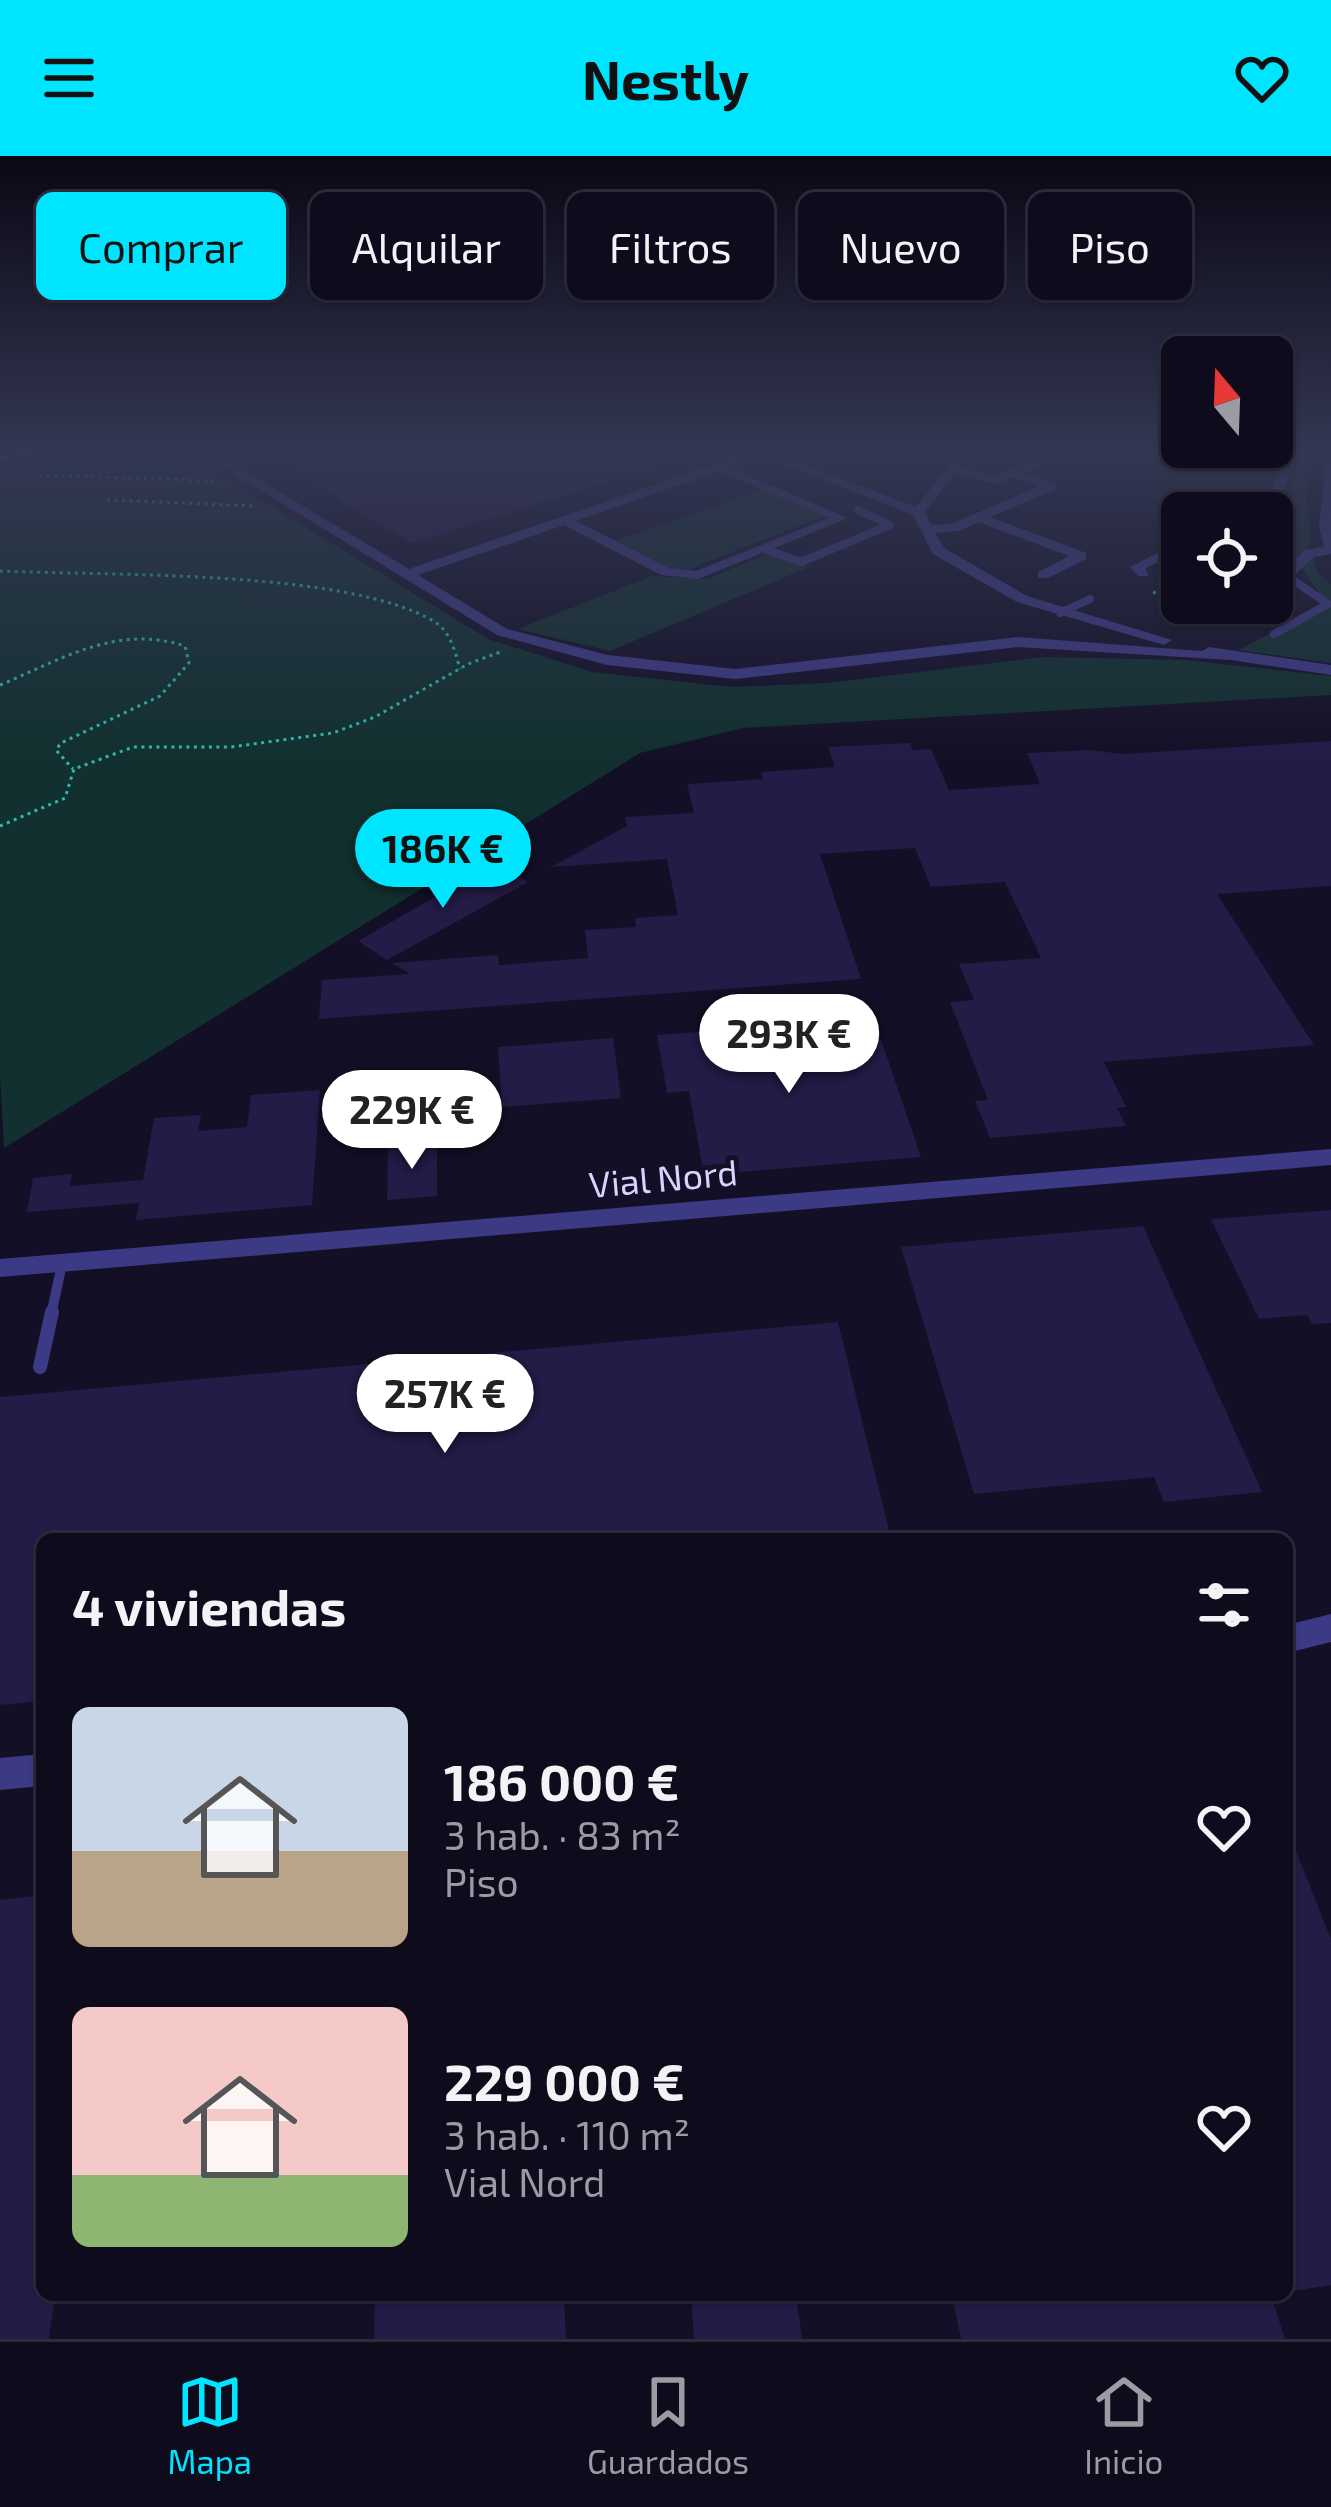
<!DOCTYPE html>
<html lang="es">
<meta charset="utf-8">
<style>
:root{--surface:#0e0b1c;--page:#1c1929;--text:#f1f3f6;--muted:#9b9ba3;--line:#2e2b3b;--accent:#00e5ff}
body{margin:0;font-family:"Exo 2",sans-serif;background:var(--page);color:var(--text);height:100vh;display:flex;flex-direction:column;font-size:45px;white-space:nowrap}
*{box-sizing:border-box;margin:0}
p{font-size:39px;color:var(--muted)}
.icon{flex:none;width:66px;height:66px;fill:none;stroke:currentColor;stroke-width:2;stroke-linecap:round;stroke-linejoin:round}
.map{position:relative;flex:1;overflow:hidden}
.details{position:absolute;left:36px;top:1377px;width:1257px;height:768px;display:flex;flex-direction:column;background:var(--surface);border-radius:18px;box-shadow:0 3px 9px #0004,0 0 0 3px var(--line)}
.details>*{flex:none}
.hud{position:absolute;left:36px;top:36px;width:1260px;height:108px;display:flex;gap:24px}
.needle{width:78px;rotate:341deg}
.tools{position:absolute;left:1161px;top:180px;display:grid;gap:24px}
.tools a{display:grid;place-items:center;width:132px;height:132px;border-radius:18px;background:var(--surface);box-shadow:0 3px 9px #0004,0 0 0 3px var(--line);font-size:60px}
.price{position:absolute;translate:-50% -102px;padding:0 27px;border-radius:42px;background:#fff;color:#222;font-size:39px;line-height:78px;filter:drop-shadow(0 3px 6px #0008)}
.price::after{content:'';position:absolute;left:50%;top:72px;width:36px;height:27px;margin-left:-18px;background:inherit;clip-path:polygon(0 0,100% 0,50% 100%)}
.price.current{background:var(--accent);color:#111}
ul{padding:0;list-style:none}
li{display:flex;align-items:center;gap:36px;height:300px;padding:0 36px}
li span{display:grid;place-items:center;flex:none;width:336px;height:240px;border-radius:18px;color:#555}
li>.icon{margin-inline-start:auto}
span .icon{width:144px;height:144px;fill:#fffc;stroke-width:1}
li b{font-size:51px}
h2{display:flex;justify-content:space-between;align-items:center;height:144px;padding:0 36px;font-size:51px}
.pill{padding:0 42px;border-radius:18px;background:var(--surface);box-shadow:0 3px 9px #0004,0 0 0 3px var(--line);font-size:42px;line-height:108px}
.pill.current{background:var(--accent);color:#111}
header{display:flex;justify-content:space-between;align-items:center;height:156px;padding:0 36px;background:var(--accent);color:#111;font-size:54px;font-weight:700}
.dock{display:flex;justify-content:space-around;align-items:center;height:168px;border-top:3px solid var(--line);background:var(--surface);font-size:33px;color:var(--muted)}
.dock a{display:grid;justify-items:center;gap:6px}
.dock .current{color:var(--accent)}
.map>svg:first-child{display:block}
.green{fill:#12302f}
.building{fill:#241b47}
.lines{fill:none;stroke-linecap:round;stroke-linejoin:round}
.path{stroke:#2fb8b0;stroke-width:3;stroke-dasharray:3 4.5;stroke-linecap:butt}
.lane-far2{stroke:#3d3a85;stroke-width:8}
.lane-far1{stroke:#3d3a85;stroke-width:10}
.lane{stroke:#3d3a85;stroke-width:14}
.street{fill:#3d3a85;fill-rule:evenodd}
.rail{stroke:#00e5ff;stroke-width:4.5;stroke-dasharray:10 9;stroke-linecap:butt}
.labels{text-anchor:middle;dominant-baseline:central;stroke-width:10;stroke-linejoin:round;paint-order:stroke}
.street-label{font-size:36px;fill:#d9d4ff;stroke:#130f26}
</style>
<header><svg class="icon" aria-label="menu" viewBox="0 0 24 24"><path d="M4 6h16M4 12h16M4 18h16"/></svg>Nestly<svg class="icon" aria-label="heart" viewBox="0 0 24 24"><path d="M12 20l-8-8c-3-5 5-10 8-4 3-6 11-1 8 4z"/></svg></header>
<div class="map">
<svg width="1331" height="2183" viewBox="0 0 1331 2183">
<rect width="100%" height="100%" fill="#130f26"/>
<g class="green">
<polygon points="51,297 184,297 488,483 592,516 731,531 828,527 1043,501 1185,504 1331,520 1331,539 743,572 640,597 4,992 0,919 0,309"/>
<polygon points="1301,297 1313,297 1306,342 1311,387 1288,412 1283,411 1288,355"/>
<polygon points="762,333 825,360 689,413 672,413 616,385"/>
<polygon points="772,396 809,411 610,495 518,473 652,420 707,423"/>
<polygon points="1307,402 1313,402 1318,417 1331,429 1331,507 1238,494 1328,449 1300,410"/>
</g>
<g class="building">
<polygon points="279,297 684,297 685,301 413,387 348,351"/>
<polygon points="1331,585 1331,730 1217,738 1314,889 1104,906 1126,951 1117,952 1126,970 990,982 975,945 988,944 950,846 974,844 959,808 1041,802 1005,726 931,731 915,692 820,698 861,823 319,863 322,824 410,818 392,807 498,799 499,809 588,802 585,774 636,771 635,762 678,759 667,703 551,711 627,670 625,661 694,657 687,628 763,623 761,616 835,611 828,591 910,587 913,594 931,593 949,634 1040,628 1027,597 1089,594 1123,598"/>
<polygon points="494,707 528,726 387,804 358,785"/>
<polygon points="874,863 921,1001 704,1019 689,935 667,937 657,879"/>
<polygon points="613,882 621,942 502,951 498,891"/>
<polygon points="320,934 312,1049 136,1064 139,1047 27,1056 33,1022 72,1018 70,1030 143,1024 154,962 201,959 198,975 247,971 251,939"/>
<polygon points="437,988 437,1040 387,1044 388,992"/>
<polygon points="1331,1054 1331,1167 1312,1168 1307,1159 1259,1163 1211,1063"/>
<polygon points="1143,1070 1262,1336 1164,1346 1154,1321 974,1338 901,1091"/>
<polygon points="838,1166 891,1383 42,1383 42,1545 0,1549 0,1241"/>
<polygon points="1288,1675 1331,1783 1331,2129 1287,2136"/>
<polygon points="42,1739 42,2139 55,2139 49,2183 0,2183 0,1744"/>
<polygon points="375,2139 564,2139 566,2183 374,2183"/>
<polygon points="691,2139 796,2139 802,2183 694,2183"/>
<polygon points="952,2139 1271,2139 1285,2183 961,2183"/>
</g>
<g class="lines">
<g class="path">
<polyline points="39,319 219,325"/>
<polyline points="107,344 257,350"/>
<path d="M0,415C107,420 348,413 435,466C451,476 455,496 460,513"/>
<polyline points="1153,436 1169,442"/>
<path d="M0,529C62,503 117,468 185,490L189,507L160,540L61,587L56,594L73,613"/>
<polyline points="0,670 65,642 74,613 133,591 231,591 333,577 375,561 468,508 500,496"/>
</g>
<g class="lane-far2">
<polyline points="764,393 801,406 890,369 858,354"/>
<polyline points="1060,457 1090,443"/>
<polyline points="1274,478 1328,448 1286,419"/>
</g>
<polyline class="lane-far1" points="51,1159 62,1108"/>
<polyline class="lane" points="40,1211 52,1156"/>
<g class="street">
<path d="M200,297H214L409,413L715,308L738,297H753L729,311L848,362L698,423L661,419L564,369L418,419L507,473L608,499L735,513L1018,481L1202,495L1209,491L1331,509V519L1231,504L1018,491L735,523L607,509L497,479ZM719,315L829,362L696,415L669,412L576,365Z"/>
<path d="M756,297H773L916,351L959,297H971L960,311L995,320L1052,297H1068L1025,317L1056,327V333L990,361L1086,397V403L1048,422H1038V416L1069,400L979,366L958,375L935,377L944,392L1027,440L1172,484L1164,489L1017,446L933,398L913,359ZM955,317L996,328L1014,321L1040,330L951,368L931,369L925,356Z"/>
<polygon points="1286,297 1298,297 1282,337 1279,393 1272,397 1272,357 1268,357 1268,352 1257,357 1240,357 1269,341"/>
<polygon points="1331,308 1331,398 1314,401 1291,422 1281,422 1272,414 1272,403 1286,412 1305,394 1324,391 1319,370 1325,312"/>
<polygon points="1182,385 1182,394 1146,412 1148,420 1138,420 1130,411"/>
<polygon points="1331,993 1331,1009 0,1121 0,1103"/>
<polygon points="1331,1458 1331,1486 1287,1497 1287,1469"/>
<polygon points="42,1598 42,1630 0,1634 0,1602"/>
</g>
<polyline class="rail" points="0,303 30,297"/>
</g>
<linearGradient id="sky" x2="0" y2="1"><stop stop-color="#0a0815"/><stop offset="0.49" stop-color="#333752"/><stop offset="1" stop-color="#333752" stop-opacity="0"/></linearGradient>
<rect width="1331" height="603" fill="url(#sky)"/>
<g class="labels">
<g class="street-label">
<text transform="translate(663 1021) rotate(-5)">Vial Nord</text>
</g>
</g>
</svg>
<div class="tools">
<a><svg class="needle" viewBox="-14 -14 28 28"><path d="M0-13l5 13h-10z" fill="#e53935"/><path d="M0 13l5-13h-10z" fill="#9b9ba3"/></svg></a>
<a><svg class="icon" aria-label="locate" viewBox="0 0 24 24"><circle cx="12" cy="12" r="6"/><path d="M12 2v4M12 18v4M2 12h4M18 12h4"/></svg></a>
</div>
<b class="price current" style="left:443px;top:755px">186K €</b>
<b class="price" style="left:789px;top:940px">293K €</b>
<b class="price" style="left:412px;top:1016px">229K €</b>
<b class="price" style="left:445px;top:1300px">257K €</b>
<div class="hud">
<a class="pill current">Comprar</a>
<a class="pill">Alquilar</a>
<a class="pill">Filtros</a>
<a class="pill">Nuevo</a>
<a class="pill">Piso</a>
</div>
<section class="details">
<h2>4 viviendas<svg class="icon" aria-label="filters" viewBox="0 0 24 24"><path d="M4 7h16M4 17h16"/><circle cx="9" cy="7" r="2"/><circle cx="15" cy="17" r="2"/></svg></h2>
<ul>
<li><span style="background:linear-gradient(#c9d6e8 60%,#b9a48a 0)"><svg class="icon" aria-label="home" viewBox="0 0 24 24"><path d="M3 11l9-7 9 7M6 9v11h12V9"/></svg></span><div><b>186 000 €</b><p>3 hab. · 83 m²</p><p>Piso</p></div><svg class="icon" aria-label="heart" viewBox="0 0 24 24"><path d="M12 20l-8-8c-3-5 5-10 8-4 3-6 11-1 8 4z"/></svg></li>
<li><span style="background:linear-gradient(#f6c9c9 70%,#8fb573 0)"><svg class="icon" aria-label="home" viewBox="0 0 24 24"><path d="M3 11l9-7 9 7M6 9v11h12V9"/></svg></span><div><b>229 000 €</b><p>3 hab. · 110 m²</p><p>Vial Nord</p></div><svg class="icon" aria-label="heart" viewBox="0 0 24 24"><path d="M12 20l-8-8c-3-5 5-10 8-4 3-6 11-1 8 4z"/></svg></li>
</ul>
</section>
</div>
<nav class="dock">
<a class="current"><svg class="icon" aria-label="map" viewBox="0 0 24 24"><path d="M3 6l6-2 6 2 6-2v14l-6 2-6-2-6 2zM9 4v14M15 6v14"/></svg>Mapa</a>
<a><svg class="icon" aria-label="saved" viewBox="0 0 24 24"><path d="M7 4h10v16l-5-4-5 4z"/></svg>Guardados</a>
<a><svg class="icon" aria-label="home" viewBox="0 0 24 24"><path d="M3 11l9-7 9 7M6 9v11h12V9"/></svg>Inicio</a>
</nav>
